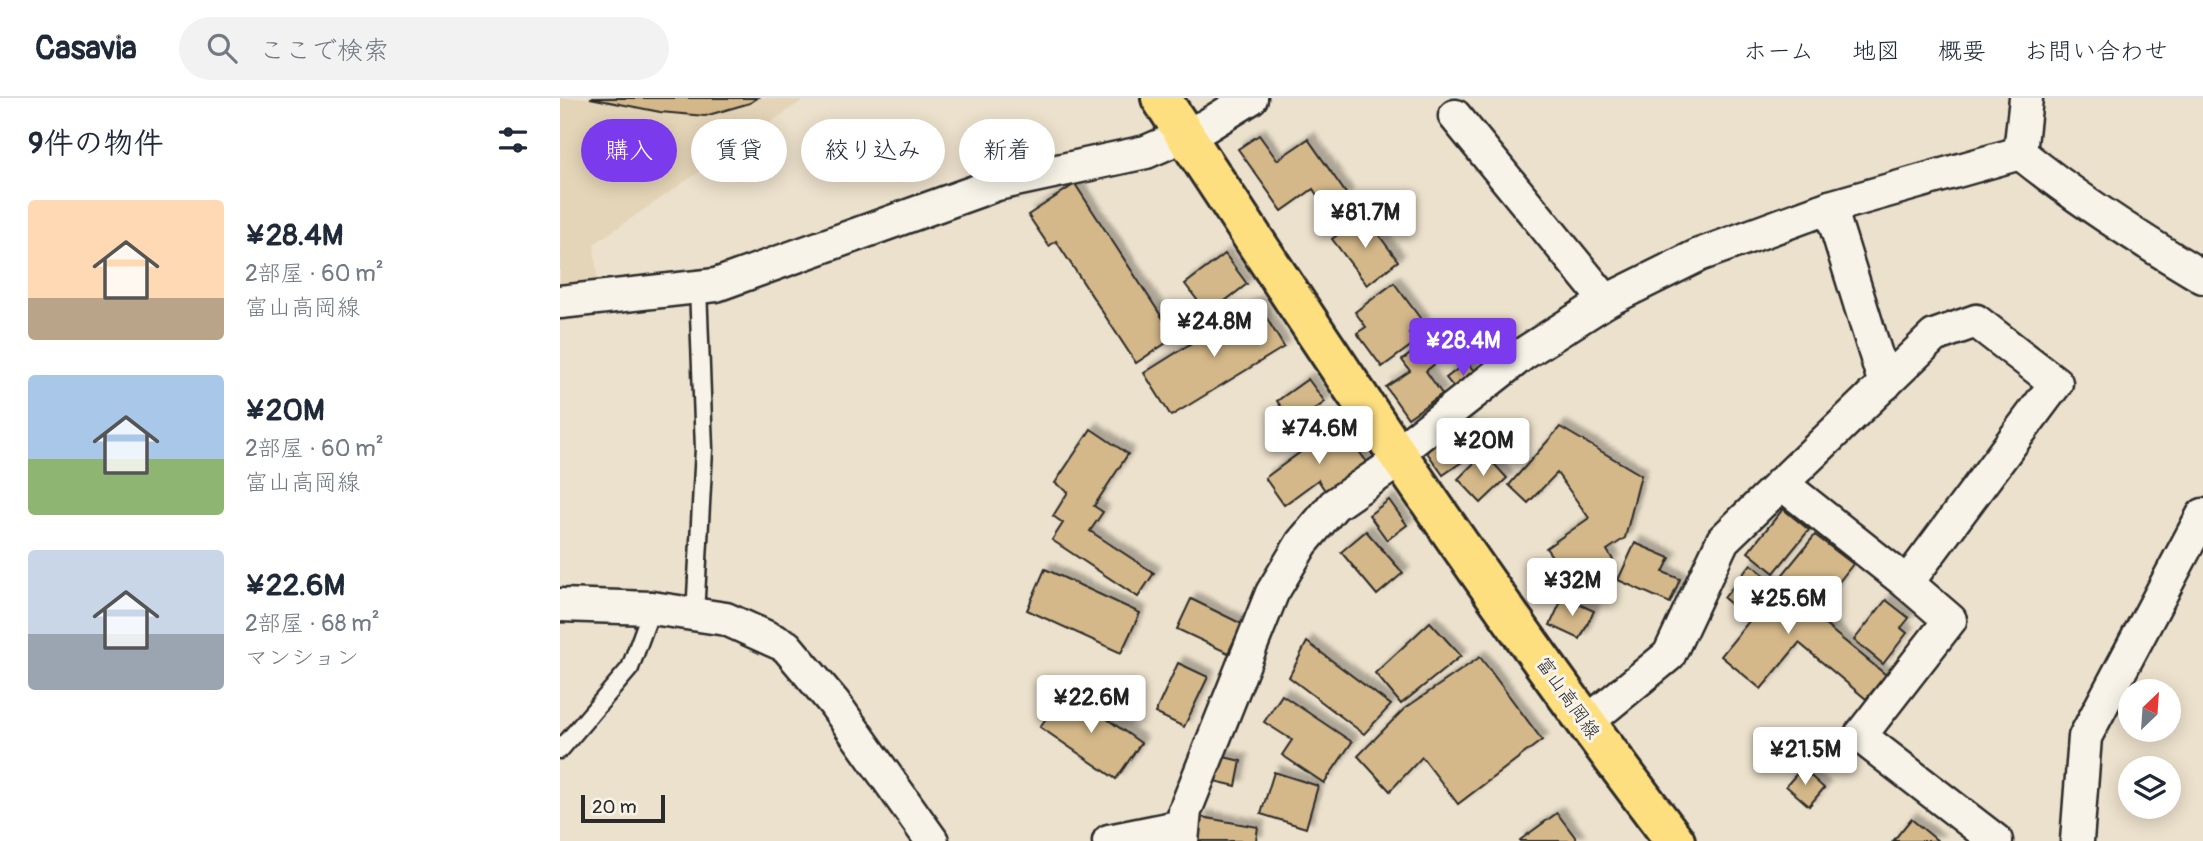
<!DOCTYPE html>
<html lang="ja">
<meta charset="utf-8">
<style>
:root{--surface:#fff;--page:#f2f2f3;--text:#1f2937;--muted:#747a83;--line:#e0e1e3;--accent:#7c3aed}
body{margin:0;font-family:Pangolin,"Klee One",sans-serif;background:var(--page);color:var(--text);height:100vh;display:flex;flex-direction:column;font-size:26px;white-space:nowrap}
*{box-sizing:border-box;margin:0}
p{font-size:23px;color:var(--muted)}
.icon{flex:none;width:38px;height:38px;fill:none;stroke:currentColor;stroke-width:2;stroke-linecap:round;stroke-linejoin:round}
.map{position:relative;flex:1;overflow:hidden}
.sheet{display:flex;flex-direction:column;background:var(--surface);width:560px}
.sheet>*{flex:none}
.hud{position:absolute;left:21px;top:21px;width:665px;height:63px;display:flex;gap:14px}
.needle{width:46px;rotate:25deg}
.fabs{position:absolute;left:1558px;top:581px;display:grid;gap:14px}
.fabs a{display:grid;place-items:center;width:63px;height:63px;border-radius:50%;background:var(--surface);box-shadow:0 4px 18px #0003;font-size:35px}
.scale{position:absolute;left:21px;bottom:18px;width:84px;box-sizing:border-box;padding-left:7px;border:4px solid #2b2b2b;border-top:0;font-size:19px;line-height:24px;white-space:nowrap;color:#2b2b2b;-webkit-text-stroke:5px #f7f3e8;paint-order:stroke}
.price{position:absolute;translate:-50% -60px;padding:0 16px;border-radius:7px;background:#fff;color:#222;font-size:23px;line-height:46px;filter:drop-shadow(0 2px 4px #0008)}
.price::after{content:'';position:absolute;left:50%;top:42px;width:21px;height:16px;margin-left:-10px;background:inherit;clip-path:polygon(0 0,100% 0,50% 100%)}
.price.active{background:var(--accent);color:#fff}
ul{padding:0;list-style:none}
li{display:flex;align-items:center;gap:21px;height:175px;padding:0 28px}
li span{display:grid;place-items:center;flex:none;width:196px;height:140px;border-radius:7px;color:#555}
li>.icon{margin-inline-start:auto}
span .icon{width:84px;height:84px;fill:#fffc;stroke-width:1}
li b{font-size:30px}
h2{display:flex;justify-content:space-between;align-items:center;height:84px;padding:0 28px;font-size:30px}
.chip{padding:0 24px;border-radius:32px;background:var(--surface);box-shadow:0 4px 18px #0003;font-size:24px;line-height:63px}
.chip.active{background:var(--accent);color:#fff}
header{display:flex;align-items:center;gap:42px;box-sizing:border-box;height:98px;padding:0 35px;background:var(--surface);border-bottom:2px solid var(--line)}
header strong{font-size:33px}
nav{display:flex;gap:38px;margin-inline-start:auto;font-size:24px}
.search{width:490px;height:63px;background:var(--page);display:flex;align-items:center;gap:18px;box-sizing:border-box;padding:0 24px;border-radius:38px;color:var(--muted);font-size:26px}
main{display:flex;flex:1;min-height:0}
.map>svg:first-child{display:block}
.built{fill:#e5d5b8}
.building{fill:#d4b889;stroke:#2b2b2b;stroke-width:2;filter:url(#shadow)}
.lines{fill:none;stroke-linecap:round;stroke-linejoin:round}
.lane-casing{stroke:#2b2b2b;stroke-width:21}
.street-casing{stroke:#2b2b2b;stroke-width:37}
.primary-casing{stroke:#2b2b2b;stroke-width:44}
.lane{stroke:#f7f3e8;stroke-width:16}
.street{stroke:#f7f3e8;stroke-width:32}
.primary{stroke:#fedf80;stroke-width:38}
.labels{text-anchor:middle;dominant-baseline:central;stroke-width:6;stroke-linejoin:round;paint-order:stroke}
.street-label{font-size:19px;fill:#2b2b2b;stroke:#f7f3e8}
</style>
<header>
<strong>Casavia</strong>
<div class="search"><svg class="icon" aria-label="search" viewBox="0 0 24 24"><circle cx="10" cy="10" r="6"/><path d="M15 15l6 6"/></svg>ここで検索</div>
<nav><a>ホーム</a><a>地図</a><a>概要</a><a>お問い合わせ</a></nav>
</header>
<main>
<section class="sheet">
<h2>9件の物件<svg class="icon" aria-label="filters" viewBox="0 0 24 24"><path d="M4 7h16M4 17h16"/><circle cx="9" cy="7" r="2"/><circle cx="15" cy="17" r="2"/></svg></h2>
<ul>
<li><span style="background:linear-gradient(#ffd9b3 70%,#b9a48a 0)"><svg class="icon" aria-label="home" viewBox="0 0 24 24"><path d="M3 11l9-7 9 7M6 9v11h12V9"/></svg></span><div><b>¥28.4M</b><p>2部屋 · 60 m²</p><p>富山高岡線</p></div></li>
<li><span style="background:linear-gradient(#a9c7e8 60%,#8fb573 0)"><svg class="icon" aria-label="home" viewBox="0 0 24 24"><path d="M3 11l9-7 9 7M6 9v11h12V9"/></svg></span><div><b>¥20M</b><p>2部屋 · 60 m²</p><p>富山高岡線</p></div></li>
<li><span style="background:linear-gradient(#c9d6e8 60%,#9aa5b1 0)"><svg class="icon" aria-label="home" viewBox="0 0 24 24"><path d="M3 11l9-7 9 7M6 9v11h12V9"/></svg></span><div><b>¥22.6M</b><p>2部屋 · 68 m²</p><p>マンション</p></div></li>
</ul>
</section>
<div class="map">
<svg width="1643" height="743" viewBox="0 0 1643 743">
<defs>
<filter id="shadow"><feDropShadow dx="6" dy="-6" stdDeviation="2" flood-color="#0004"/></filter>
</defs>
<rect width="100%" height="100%" fill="#ece1cc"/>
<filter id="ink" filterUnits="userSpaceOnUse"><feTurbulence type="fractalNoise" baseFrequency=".0143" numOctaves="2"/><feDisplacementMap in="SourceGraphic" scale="14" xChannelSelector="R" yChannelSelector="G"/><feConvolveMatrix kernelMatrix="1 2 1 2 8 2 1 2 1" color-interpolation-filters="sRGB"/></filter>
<g filter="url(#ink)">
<polygon class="built" points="0,0 246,0 34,146 38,189 0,191"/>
<g class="building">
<polygon points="30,0 197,0 190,5 145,18 100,14"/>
<polygon points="699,37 717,62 748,41 787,97 766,111 753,91 722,113 678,51"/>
<polygon points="515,86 615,239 576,265 496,143 489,148 468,117"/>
<polygon points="804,117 838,163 807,187 772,141"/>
<polygon points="665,156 687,186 648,216 625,186"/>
<polygon points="834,185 863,224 849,235 856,244 822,269 797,235 806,229 795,214"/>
<polygon points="697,204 724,249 611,318 584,275"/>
<polygon points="863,247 876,265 866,273 882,296 848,320 826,289 850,273 842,262"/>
<polygon points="907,264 919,280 899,296 886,280"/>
<polygon points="748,281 765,304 734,326 717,303"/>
<polygon points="779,326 809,367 768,397 758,382 724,407 705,380"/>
<polygon points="905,326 922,350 883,377 866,353"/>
<polygon points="1000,329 1081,377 1065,440 1047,452 1053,462 1015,490 986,450 1029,420 997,375 968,405 949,387"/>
<polygon points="531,331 568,356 534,408 543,414 530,433 594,475 578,499 492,442 503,425 493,418 508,394 495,385"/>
<polygon points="924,355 947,380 921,405 898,381"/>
<polygon points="829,402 847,427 827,442 809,417"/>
<polygon points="1223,411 1249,432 1214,475 1188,454"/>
<polygon points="806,433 843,475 817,497 781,454"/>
<polygon points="1255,437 1293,466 1257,512 1219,481"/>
<polygon points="1075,445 1110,460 1103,474 1120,481 1110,505 1058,482"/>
<polygon points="1191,466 1326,577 1306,601 1239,545 1201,591 1161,558 1190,522 1164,500"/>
<polygon points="485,471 580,515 561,555 467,512"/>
<polygon points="1003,499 1034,513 1020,541 990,527"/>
<polygon points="631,501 682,526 668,555 617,531"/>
<polygon points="1326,502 1349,520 1341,530 1347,535 1323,566 1294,542"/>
<polygon points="870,524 901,558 841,606 815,575"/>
<polygon points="747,544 831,607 804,636 729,579"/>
<polygon points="920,559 982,642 898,706 862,659 830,693 798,658 844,611"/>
<polygon points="618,565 648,579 624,629 595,615"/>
<polygon points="506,592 581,645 556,681 480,629"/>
<polygon points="722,597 792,644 764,685 722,657 732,642 704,624"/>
<polygon points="655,657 681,663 676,688 650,682"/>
<polygon points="1242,670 1264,690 1249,708 1226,688"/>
<polygon points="714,674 758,688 746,730 701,716"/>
<polygon points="997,715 1018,743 961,743 960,742"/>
<polygon points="641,719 698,729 696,743 637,743"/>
<polygon points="1351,721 1378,743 1333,743"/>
</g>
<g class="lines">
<defs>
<g id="lane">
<polyline points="135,517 144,351 138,189"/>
<polyline points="0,652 70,570 92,510"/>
</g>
<g id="street">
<polyline points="895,18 1046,203"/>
<path d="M1460,55C1518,102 1579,141 1643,179"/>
<polyline points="1460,55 1466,0"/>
<polyline points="1270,109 1325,286"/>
<polyline points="0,204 156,187 437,86 586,54 646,28 691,0"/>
<polyline points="837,355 963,256 1046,203 1139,157 1270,109 1460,55"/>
<polyline points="1221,385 1347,485 1390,522 1300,638 1436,743"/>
<polyline points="0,507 92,510 166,521 226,548 274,605 372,743"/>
<polyline points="1025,626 1109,557 1163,442 1374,238 1416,223 1496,285 1347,485"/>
<polyline points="549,743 623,728"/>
<polyline points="622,743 625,713 712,495 742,445 774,407 841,361"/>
<polyline points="1517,743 1525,639 1643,417"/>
</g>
<path id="primary" d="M601,0C766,252 932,504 1115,743"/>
</defs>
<use href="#lane" class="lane-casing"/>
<use href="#street" class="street-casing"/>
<use href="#primary" class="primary-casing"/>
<use href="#lane" class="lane"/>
<use href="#street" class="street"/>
<use href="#primary" class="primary"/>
</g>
</g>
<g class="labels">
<g class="street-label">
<text transform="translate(1008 600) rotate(55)">富山高岡線</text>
</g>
</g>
</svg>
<div class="fabs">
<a><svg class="needle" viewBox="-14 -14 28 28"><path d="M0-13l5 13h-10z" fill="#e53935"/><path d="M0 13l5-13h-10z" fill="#747a83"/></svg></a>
<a><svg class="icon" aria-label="layers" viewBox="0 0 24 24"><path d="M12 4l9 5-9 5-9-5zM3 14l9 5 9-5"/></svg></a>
</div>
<div class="scale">20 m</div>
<b class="price" style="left:805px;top:152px">¥81.7M</b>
<b class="price" style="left:654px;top:261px">¥24.8M</b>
<b class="price active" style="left:903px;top:280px">¥28.4M</b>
<b class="price" style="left:759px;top:368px">¥74.6M</b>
<b class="price" style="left:923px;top:380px">¥20M</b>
<b class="price" style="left:1012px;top:520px">¥32M</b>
<b class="price" style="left:1228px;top:538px">¥25.6M</b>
<b class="price" style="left:531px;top:637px">¥22.6M</b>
<b class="price" style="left:1245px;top:689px">¥21.5M</b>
<div class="hud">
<a class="chip active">購入</a>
<a class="chip">賃貸</a>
<a class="chip">絞り込み</a>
<a class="chip">新着</a>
</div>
</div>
</main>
